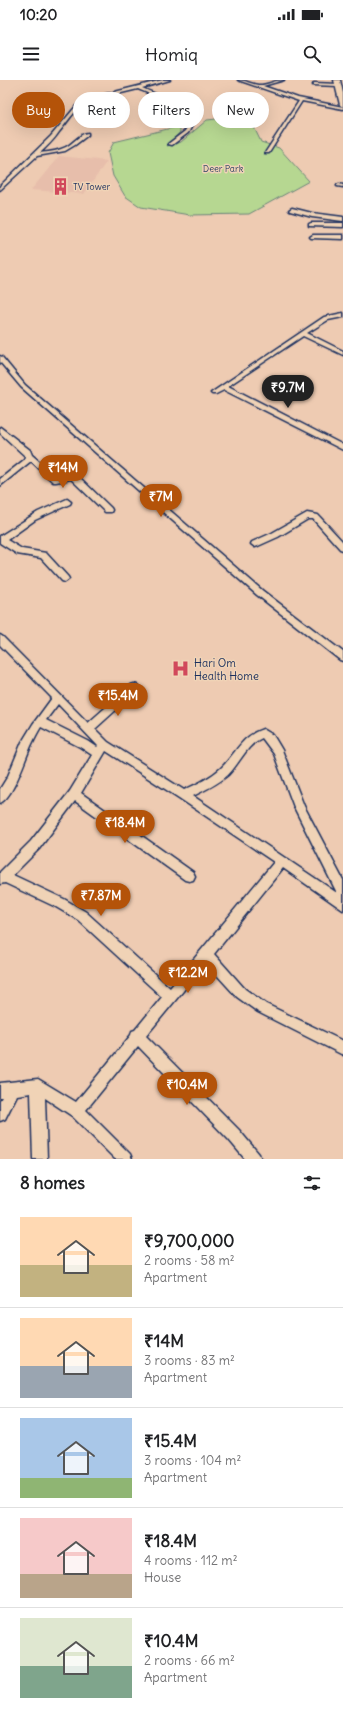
<!DOCTYPE html>
<meta charset="utf-8">
<style>
:root{--surface:#fff;--page:#f2f2f2;--text:#202124;--muted:#757577;--line:#e0e0e0;--accent:#b45309}
body{margin:0;font-family:Delius,sans-serif;background:var(--page);color:var(--text);height:100vh;display:flex;flex-direction:column;font-size:15px;white-space:nowrap}
*{box-sizing:border-box;margin:0}
p{font-size:13px;color:var(--muted)}
.icon{flex:none;width:22px;height:22px;fill:none;stroke:currentColor;stroke-width:2;stroke-linecap:round;stroke-linejoin:round}
.map{position:relative;height:1079px;overflow:hidden}
.drawer{display:flex;flex-direction:column;background:var(--surface);flex:1}
.drawer>*{flex:none}
.banner{position:absolute;left:12px;top:12px;width:319px;height:36px;display:flex;gap:8px}
.price{position:absolute;translate:-50% -34px;padding:0 9px;border-radius:14px;background:var(--accent);color:#fff;font-size:13px;line-height:26px;filter:drop-shadow(0 1px 2px #0008)}
.price::after{content:'';position:absolute;left:50%;top:24px;width:12px;height:9px;margin-left:-6px;background:inherit;clip-path:polygon(0 0,100% 0,50% 100%)}
.price.on{background:#222;color:#fff}
ul{padding:0;list-style:none}
li{display:flex;align-items:center;gap:12px;height:100px;padding:0 20px}
li+li{border-top:1px solid var(--line)}
li span{display:grid;place-items:center;flex:none;width:112px;height:80px;border-radius:0px;color:#555}
li>.icon{margin-inline-start:auto}
span .icon{width:48px;height:48px;fill:#fffc;stroke-width:1}
li b{font-size:17px}
h2{display:flex;justify-content:space-between;align-items:center;height:48px;padding:0 20px;font-size:17px}
.tag{padding:0 14px;border-radius:18px;background:var(--surface);box-shadow:0 4px 16px #0002;font-size:14px;line-height:36px}
.tag.on{background:var(--accent);color:#fff}
.status{display:flex;justify-content:space-between;align-items:center;height:28px;padding:0 20px;background:var(--surface);direction:ltr}
.status svg{height:11px;fill:currentColor}
header{display:flex;justify-content:space-between;align-items:center;height:52px;padding:0 20px;background:var(--surface);font-size:18px;font-weight:600}
.map>svg:first-child{display:block}
.built{fill:#e7beab}
.green{fill:#b6d791;stroke:#688378}
.lines{fill:none;stroke-linecap:round;stroke-linejoin:round}
.street-casing{stroke:#1b2f5e;stroke-width:3}
.secondary-casing{stroke:#1b2f5e;stroke-width:3}
.street{fill:#f0d3b6;fill-rule:evenodd}
.secondary{fill:#f0d3b6;fill-rule:evenodd}
.labels{text-anchor:middle;dominant-baseline:central;stroke-width:3;stroke-linejoin:round;paint-order:stroke}
.far-park-label{font-size:9px;fill:#324866;stroke:#f0d3b6}
.far-poi-label{font-size:9px;fill:#1b2f5e;stroke:#f0d3b6;text-anchor:start}
.poi-label{font-size:11px;fill:#1b2f5e;stroke:#f0d3b6;text-anchor:start}
</style>
<div class="status"><b>10:20</b><svg viewBox="0 0 49 12"><path d="M0 12V9h3v3zM5 12V6h3v6zM10 12V3h3v9zM15 12V0h3v12zM26 1h20v11H26zM47 4h2v5h-2z"/></svg></div>
<header><svg class="icon" aria-label="menu" viewBox="0 0 24 24"><path d="M4 6h16M4 12h16M4 18h16"/></svg>Homiq<svg class="icon" aria-label="search" viewBox="0 0 24 24"><circle cx="10" cy="10" r="6"/><path d="M15 15l6 6"/></svg></header>
<div class="map">
<svg width="343" height="1079" viewBox="0 0 343 1079">
<rect width="100%" height="100%" fill="#eecbb2"/>
<filter id="ink" filterUnits="userSpaceOnUse"><feTurbulence type="fractalNoise" baseFrequency=".025" numOctaves="2"/><feDisplacementMap in="SourceGraphic" scale="8" xChannelSelector="R" yChannelSelector="G"/><feConvolveMatrix kernelMatrix="1 2 1 2 8 2 1 2 1" color-interpolation-filters="sRGB"/></filter>
<g filter="url(#ink)">
<polygon class="built" points="59,76 107,81 84,114 31,110"/>
<polygon class="green" points="236,37 251,41 261,62 279,68 309,101 249,134 190,135 141,127 125,116 113,96 108,73 114,62 180,46 180,52 167,66 181,62 207,40"/>
<g class="lines">
<defs>
<g id="street">
<path d="M163,0H170L142,8C157,15 188,26 194,42L188,53L172,65L168,64L185,51L190,42C184,27 152,15 138,9L92,20C76,26 70,39 59,52C54,60 47,66 40,73C49,72 58,71 66,67C73,64 80,53 88,53V55L75,65L65,71L37,76L0,110V106L51,56L77,25L90,18Z"/>
<path d="M238,0C245,0 251,4 258,5C266,6 275,0 284,0L263,6L298,18L343,27V29L302,21L269,73H265L299,21Z"/>
<polygon points="314,3 338,4 340,5 338,6 313,5"/>
<polygon points="339,104 343,105 343,107 337,106 337,105"/>
<polygon points="292,128 312,133 343,137 343,141 312,137 290,131 289,130"/>
<polygon points="311,143 343,143 343,147 309,146 309,144"/>
<polygon points="313,155 343,155 343,159 311,158 310,157"/>
<polygon points="343,233 343,237 328,240 307,253 343,271 343,275 303,256 228,306 343,365 343,370 224,310 216,314 212,314 211,313 324,237"/>
<polygon points="0,276 2,277 25,305 263,511 343,572 343,581 340,580 257,515 21,307 0,282"/>
<polygon points="0,347 30,370 32,375 57,397 73,394 76,394 111,428 112,430 111,432 105,432 71,399 56,402 53,402 31,381 0,406 0,399 24,380 25,376 0,353"/>
<polygon points="67,419 71,422 70,424 35,440 7,460 22,469 46,473 68,497 69,499 65,502 62,501 41,478 17,474 0,463 0,456 38,432"/>
<polygon points="307,433 318,435 343,462 343,470 340,469 313,439 308,439 278,457 258,466 255,467 251,464 252,462 272,453"/>
<path d="M0,555L3,557L88,643L131,605L134,604L137,605L139,608L137,611L95,649L108,662L184,710C197,704 210,698 221,688C237,673 240,657 263,649L273,655L282,670L304,726L343,800V830L283,788L214,874L245,909L266,924L343,961V975L258,932L237,917L206,883L146,956L239,1050L259,1074L261,1079H245L229,1060L138,966L86,1030L130,1074L132,1079H115L72,1036L45,1018L47,1079H33L31,1013L17,1015L5,1039L0,1041V1020L2,1017H0V1003L38,999L76,1022L131,955L132,951L135,950L162,917L78,840L56,827L5,803L0,804V792L31,761L70,711L92,675L80,667L41,647C37,653 34,660 31,666C25,679 13,718 0,723V709L8,696L22,662L33,644L52,618L0,565ZM58,624L98,666L97,667L88,661L46,640ZM262,658L274,674L294,727L337,813L193,716C205,710 218,704 228,695C240,683 246,665 262,658ZM106,671L179,718L274,782L170,908L86,832L64,819L13,795L39,769L75,721L185,800L189,801L193,800L195,796L193,792L81,713Z"/>
</g>
<polygon id="secondary" points="334,0 340,0 343,13 343,27 340,25"/>
</defs>
<use href="#street" class="street-casing"/>
<use href="#secondary" class="secondary-casing"/>
<use href="#street" class="street"/>
<use href="#secondary" class="secondary"/>
</g>
</g>
<defs>
<symbol id="building-bare" viewBox="-9 -9 18 18"><path d="M-4-6H4V6H1V3H-1V6H-4ZM-2.5-4.3h1.7v1.8h-1.7ZM.8-4.3h1.7v1.8H.8ZM-2.5-1h1.7V.8h-1.7ZM.8-1h1.7V.8H.8Z" fill="#d1495b" stroke="#f0d3b6" stroke-width="2.5" paint-order="stroke"/></symbol>
<symbol id="hospital-bare" viewBox="-9 -9 18 18"><path d="M-5-5h3v3.5h4V-5h3V5h-3V1.5h-4V5h-3Z" fill="#d1495b" stroke="#f0d3b6" stroke-width="2.5" paint-order="stroke"/></symbol>
</defs>
<g fill-rule="evenodd">
<use href="#building-bare" x="48" y="94" width="25" height="25"/>
<use href="#hospital-bare" x="168" y="576" width="25" height="25"/>
</g>
<g class="labels">
<g class="far-park-label">
<text x="223" y="88">Deer Park</text>
</g>
<g class="far-poi-label">
<text x="73" y="106">TV Tower</text>
</g>
<g class="poi-label">
<text x="194" y="583">Hari Om<tspan x="194" dy="13">Health Home</tspan></text>
</g>
</g>
</svg>
<b class="price on" style="left:288px;top:329px">₹9.7M</b>
<b class="price" style="left:63px;top:409px">₹14M</b>
<b class="price" style="left:161px;top:438px">₹7M</b>
<b class="price" style="left:118px;top:637px">₹15.4M</b>
<b class="price" style="left:125px;top:764px">₹18.4M</b>
<b class="price" style="left:101px;top:837px">₹7.87M</b>
<b class="price" style="left:188px;top:914px">₹12.2M</b>
<b class="price" style="left:187px;top:1026px">₹10.4M</b>
<div class="banner">
<a class="tag on">Buy</a>
<a class="tag">Rent</a>
<a class="tag">Filters</a>
<a class="tag">New</a>
</div>
</div>
<section class="drawer">
<h2>8 homes<svg class="icon" aria-label="filters" viewBox="0 0 24 24"><path d="M4 7h16M4 17h16"/><circle cx="9" cy="7" r="2"/><circle cx="15" cy="17" r="2"/></svg></h2>
<ul>
<li><span style="background:linear-gradient(#ffd9b3 60%,#c2b280 0)"><svg class="icon" aria-label="home" viewBox="0 0 24 24"><path d="M3 11l9-7 9 7M6 9v11h12V9"/></svg></span><div><b>₹9,700,000</b><p>2 rooms · 58 m²</p><p>Apartment</p></div></li>
<li><span style="background:linear-gradient(#ffd9b3 60%,#9aa5b1 0)"><svg class="icon" aria-label="home" viewBox="0 0 24 24"><path d="M3 11l9-7 9 7M6 9v11h12V9"/></svg></span><div><b>₹14M</b><p>3 rooms · 83 m²</p><p>Apartment</p></div></li>
<li><span style="background:linear-gradient(#a9c7e8 75%,#8fb573 0)"><svg class="icon" aria-label="home" viewBox="0 0 24 24"><path d="M3 11l9-7 9 7M6 9v11h12V9"/></svg></span><div><b>₹15.4M</b><p>3 rooms · 104 m²</p><p>Apartment</p></div></li>
<li><span style="background:linear-gradient(#f6c9c9 70%,#b9a48a 0)"><svg class="icon" aria-label="home" viewBox="0 0 24 24"><path d="M3 11l9-7 9 7M6 9v11h12V9"/></svg></span><div><b>₹18.4M</b><p>4 rooms · 112 m²</p><p>House</p></div></li>
<li><span style="background:linear-gradient(#dfe7d0 60%,#7fa58c 0)"><svg class="icon" aria-label="home" viewBox="0 0 24 24"><path d="M3 11l9-7 9 7M6 9v11h12V9"/></svg></span><div><b>₹10.4M</b><p>2 rooms · 66 m²</p><p>Apartment</p></div></li>
</ul>
</section>
